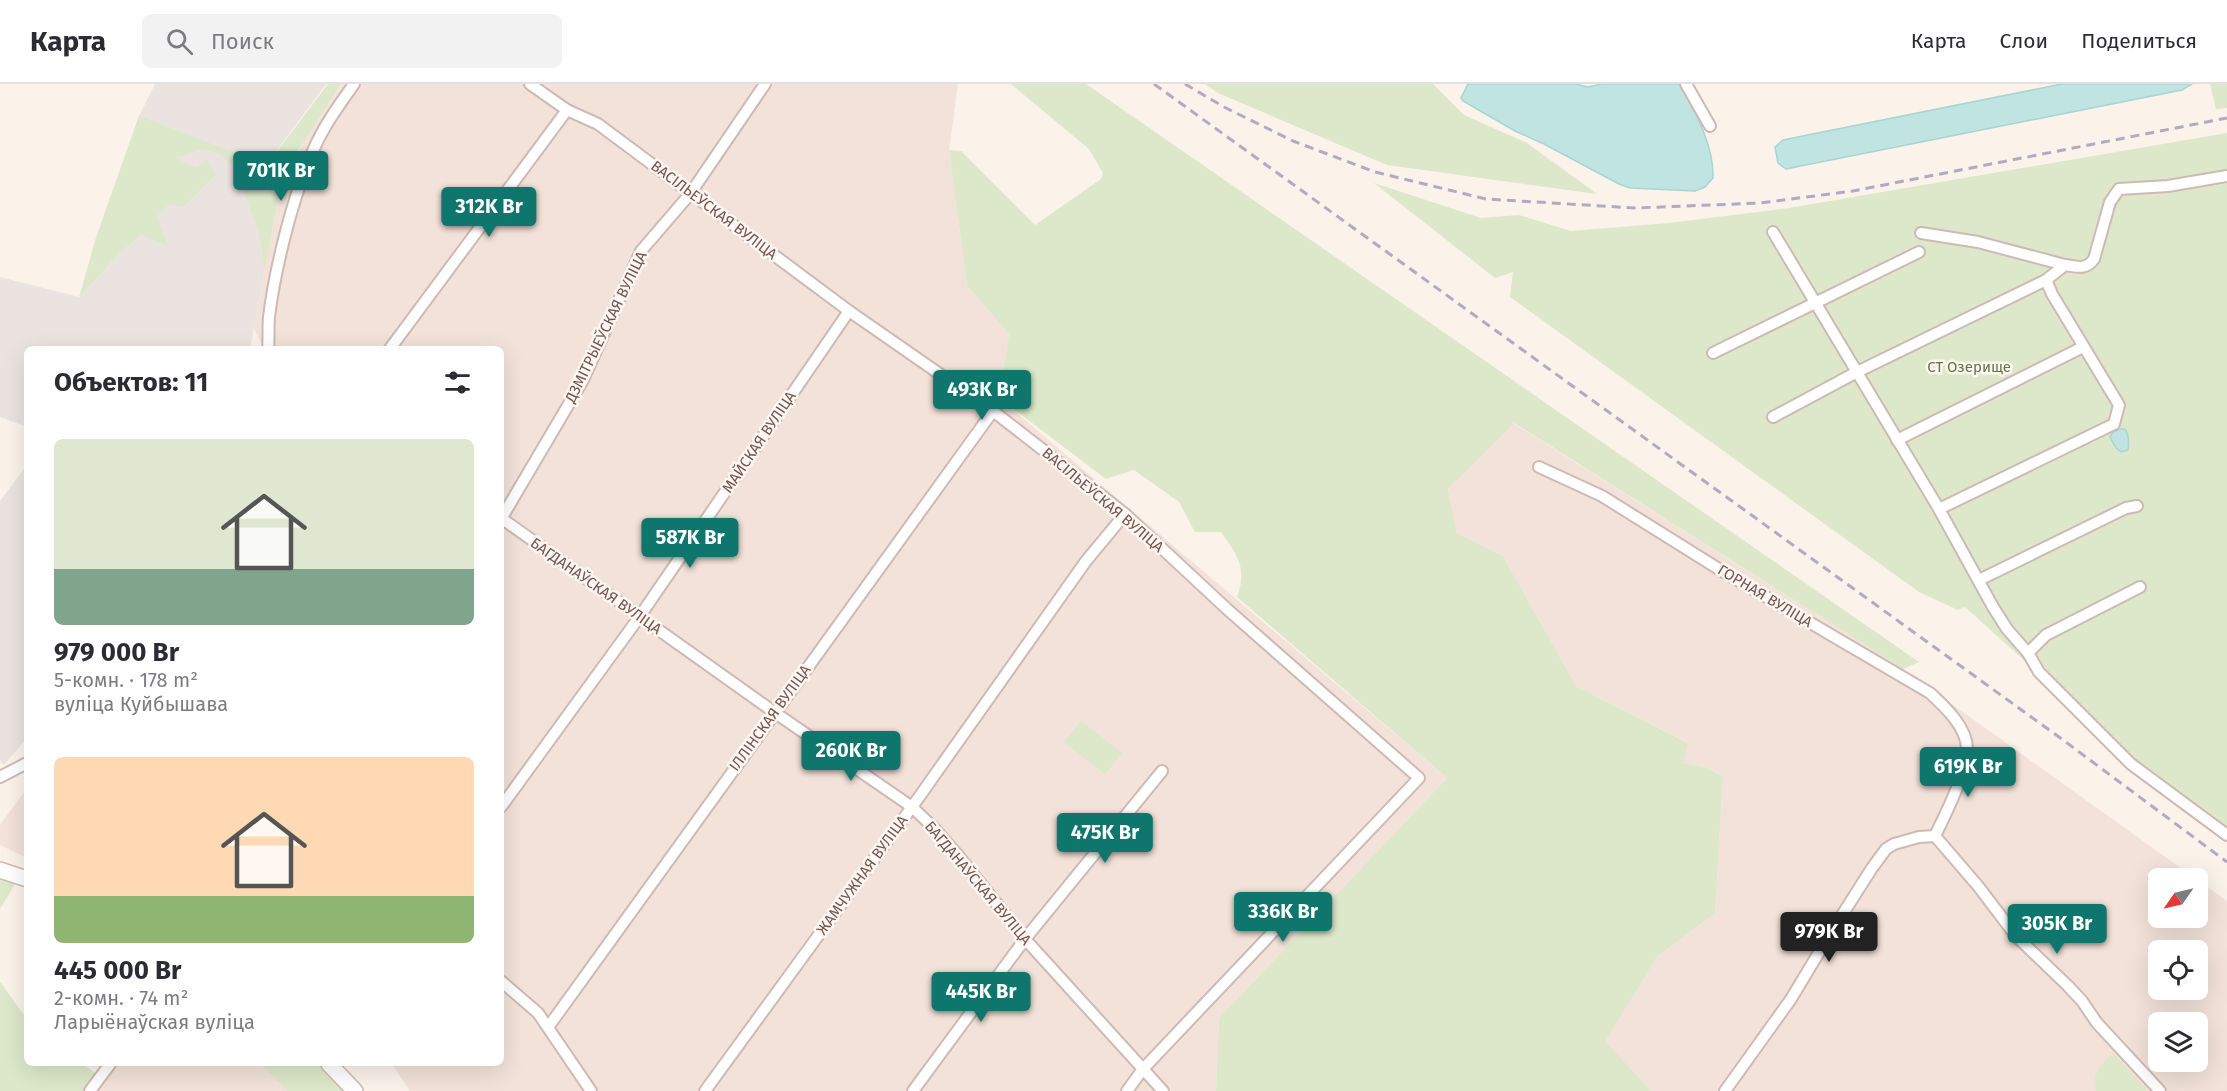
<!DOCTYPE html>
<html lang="ru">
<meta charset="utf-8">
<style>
:root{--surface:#fff;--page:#f2f2f3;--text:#2b2b33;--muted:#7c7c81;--line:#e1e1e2;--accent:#0f766e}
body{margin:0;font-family:"Fira Sans",sans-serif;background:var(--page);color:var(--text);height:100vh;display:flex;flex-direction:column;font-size:22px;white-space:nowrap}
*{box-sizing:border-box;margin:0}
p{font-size:20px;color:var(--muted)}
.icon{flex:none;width:33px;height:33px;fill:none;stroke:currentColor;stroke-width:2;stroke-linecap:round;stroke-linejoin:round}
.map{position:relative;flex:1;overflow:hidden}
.side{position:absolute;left:24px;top:262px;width:480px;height:720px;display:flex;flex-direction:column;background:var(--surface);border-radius:9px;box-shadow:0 6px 24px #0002}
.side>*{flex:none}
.needle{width:39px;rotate:236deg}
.tools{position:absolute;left:2148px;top:784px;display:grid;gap:12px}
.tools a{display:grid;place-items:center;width:60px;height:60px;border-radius:9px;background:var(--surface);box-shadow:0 6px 24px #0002;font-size:30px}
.price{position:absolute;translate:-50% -51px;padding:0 14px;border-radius:6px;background:var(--accent);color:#fff;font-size:20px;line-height:39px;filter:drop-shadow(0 2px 3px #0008)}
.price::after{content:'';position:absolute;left:50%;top:36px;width:18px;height:14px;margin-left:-9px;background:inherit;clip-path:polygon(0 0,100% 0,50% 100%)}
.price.on{background:#222;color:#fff}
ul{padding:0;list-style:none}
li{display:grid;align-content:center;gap:12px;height:318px;padding:0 30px}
li span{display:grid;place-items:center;height:186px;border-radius:9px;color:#555}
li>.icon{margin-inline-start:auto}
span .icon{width:108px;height:108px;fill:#fffc;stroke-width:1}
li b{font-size:26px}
h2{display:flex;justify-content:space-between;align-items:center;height:72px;padding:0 30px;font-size:26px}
header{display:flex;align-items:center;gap:36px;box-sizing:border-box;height:84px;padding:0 30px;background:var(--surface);border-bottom:2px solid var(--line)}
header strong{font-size:28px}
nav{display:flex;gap:33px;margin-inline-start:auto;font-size:21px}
.search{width:420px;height:54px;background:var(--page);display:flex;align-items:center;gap:15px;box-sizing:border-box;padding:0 21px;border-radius:9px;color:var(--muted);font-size:22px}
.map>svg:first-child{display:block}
.residential{fill:#f2e2d9;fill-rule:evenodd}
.industrial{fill:#ebe3e0}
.green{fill:#dce8c9}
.water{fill:#c0e4e2;stroke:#a7d5d3;stroke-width:1.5}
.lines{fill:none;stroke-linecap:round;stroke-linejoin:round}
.minor-casing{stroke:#cfbab3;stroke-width:14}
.secondary-casing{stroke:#d2b9b1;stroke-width:18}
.minor{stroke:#fff;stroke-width:10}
.secondary{stroke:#fff;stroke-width:15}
.rail{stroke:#b3a9c5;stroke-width:3;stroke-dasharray:9 6;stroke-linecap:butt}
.labels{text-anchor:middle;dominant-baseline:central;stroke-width:5;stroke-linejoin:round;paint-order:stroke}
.street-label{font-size:15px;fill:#75554f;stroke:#fef6f1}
.park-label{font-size:15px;fill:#5f7948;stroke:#fef6f1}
</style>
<header>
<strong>Карта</strong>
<div class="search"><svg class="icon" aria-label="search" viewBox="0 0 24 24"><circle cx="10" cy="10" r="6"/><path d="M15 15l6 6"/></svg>Поиск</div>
<nav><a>Карта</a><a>Слои</a><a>Поделиться</a></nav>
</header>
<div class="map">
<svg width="2227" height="1007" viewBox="0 0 2227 1007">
<rect width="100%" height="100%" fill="#fbf2ea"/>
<g class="residential">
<polygon points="342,0 958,0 949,66 967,202 1009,250 999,314 1447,694 1219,934 1216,1007 410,1007 392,980 501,980 501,266 264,265 254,245 283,87 305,57"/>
<path d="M1513,339L1903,585L2196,795H2158V834H2198V796L2227,817V1007H1651L1604,957L1657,873L1715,829L1723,693L1706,683L1682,679L1687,658L1576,602L1503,472L1457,449L1448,405ZM2158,867H2198V906H2158ZM2158,939H2198V978H2158Z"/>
<polygon points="27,704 27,774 0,761 0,741"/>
<polygon points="110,980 329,980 355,1007 90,1007"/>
</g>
<g class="industrial">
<polygon points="155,0 326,0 267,80 283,87 250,265 27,266 27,343 0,333 0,193 79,213 97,151 139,32"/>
<polygon points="27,381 27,654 4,681 0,677 0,417"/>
</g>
<g class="green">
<polygon points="328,0 341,0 305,57 292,73 276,69"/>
<path d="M1011,0H1086L1919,578L1903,585L1514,339L1448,405L1457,449L1503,472L1576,602L1688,659L1683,679L1706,683L1723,693L1715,829L1657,873L1605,957L1651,1007H1216L1219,934L1447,694L1237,513C1248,484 1237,471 1221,448H1195L1179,418L1134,386L1106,395L999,314L1009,250L967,202L949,66L961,67L1035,141L1101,95L1103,89L1089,65Z"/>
<polygon points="1205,0 1433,0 1464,31 1527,59 1597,110 1387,81 1218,9"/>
<polygon points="2210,0 2227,0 2227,24 2216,25"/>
<polygon points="139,32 283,87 265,185 259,149 235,83 220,70 202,65 175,74 197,84 207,76 216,90 183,123 169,120 157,132 168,162 141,151 120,168 80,212 95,157"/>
<polygon points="2227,49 2227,745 2135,677 2075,619 2040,578 2027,579 1965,523 1958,526 1919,508 1510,213 1513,188 1495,194 1374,99 1481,134 1519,131 1571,147 1669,139 1789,124"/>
<polygon points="1081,637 1122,669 1105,690 1064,658"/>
<polygon points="0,786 20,792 0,825"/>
<polygon points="0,898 27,935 27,980 83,980 101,993 90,1007 0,1007"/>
<path d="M2113,969L2147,1007H2096C2091,990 2101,981 2113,969Z"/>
<polygon points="261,980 329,980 355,1007 288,1007"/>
</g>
<g class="water">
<path d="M1468,0H1575L1588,3L1602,0H1680C1695,28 1714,61 1713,94L1705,103L1695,107L1630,104L1619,100L1544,60L1515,47L1463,17L1461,14Z"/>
<polygon points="2062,0 2192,0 2182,6 1786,85 1778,79 1775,63 1783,56"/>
<path d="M2120,345H2125C2129,351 2129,359 2128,366L2121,368L2116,364L2110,353L2113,348Z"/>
</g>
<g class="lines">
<defs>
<g id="minor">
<polyline points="530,0 567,26 598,40 849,227 993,327 1125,430 1227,525 1419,694 1143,985 1127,1007"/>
<polyline points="1686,0 1710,42"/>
<polyline points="1773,148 1939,425 1993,523 2007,545 2028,569 2039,588 2131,680 2227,751"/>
<polyline points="1921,149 1978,158 2065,181"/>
<path d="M268,266C269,255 268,244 269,233C275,184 293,112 313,67C323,43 339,21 354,0"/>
<polyline points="389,266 567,26"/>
<polyline points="1713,269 1919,168"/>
<path d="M1773,333L1857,288L2046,196L2065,181C2078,183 2086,186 2094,175L2110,118L2119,105L2168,102L2227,92"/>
<polyline points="1897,356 2083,263"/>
<path d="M1539,383L1602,412L1722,487L1930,609C1945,623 1967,643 1967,665C1967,688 1945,731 1935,752"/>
<polyline points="1939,425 2114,340 2119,321 2052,210 2046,196"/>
<polyline points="501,434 774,628 912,723 935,745 956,769 1025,855 1163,1007"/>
<polyline points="501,435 583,296 641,167 690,110 765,0"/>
<polyline points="1979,496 2126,424 2137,422"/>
<polyline points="2028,569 2046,551 2140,503"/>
<polyline points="0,693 27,679"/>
<polyline points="501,723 640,532 849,227"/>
<polyline points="1935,752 1978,802 2016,852 2068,902 2082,917 2097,939 2160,1007"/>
<polyline points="501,897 538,929 591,1007"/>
<polyline points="549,942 993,327"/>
<polyline points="90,1007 110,980"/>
<polyline points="705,1007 912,723 1086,477 1125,430"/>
<polyline points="913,1007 1025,855 1162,687"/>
<polyline points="1725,1007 1791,915 1830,850 1872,784 1886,765 1894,760 1919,753 1935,752"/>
</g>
<g id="secondary">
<polyline points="0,786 27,795"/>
<polyline points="329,980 355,1007"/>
</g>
</defs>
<use href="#minor" class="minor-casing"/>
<use href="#secondary" class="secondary-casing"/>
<use href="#minor" class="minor"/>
<use href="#secondary" class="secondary"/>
<g class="rail">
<polyline points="1154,0 2059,653 2227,778"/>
<polyline points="1185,0 1224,23 1293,57 1375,88 1486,115 1635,124 1760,119 1853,107 2227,34"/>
</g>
</g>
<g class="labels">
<g class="street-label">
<text transform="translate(714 126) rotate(37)">ВАСІЛЬЕЎСКАЯ ВУЛІЦА</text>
<text transform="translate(606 243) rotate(-64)">ДЗМІТРЫЕЎСКАЯ ВУЛІЦА</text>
<text transform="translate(759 358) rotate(-56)">МАЙСКАЯ ВУЛІЦА</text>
<text transform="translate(1103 416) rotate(40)">ВАСІЛЬЕЎСКАЯ ВУЛІЦА</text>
<text transform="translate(596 502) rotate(35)">БАГДАНАЎСКАЯ ВУЛІЦА</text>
<text transform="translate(1765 512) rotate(31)">ГОРНАЯ ВУЛІЦА</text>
<text transform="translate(770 634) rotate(-54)">ІЛЛІНСКАЯ ВУЛІЦА</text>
<text transform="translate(862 791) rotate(-54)">ЖАМЧУЖНАЯ ВУЛІЦА</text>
<text transform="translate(978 799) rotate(50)">БАГДАНАЎСКАЯ ВУЛІЦА</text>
</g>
<g class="park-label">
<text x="1969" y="283">СТ Озерище</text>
</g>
</g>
</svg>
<div class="tools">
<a><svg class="needle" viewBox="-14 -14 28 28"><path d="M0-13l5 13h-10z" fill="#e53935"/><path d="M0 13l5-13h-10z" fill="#7c7c81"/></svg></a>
<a><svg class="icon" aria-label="locate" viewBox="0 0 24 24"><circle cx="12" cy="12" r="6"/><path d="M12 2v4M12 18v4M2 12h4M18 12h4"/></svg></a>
<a><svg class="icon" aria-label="layers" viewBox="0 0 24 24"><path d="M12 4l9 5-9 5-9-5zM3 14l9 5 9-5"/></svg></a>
</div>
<b class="price" style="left:281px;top:118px">701K Br</b>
<b class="price" style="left:489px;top:154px">312K Br</b>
<b class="price" style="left:982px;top:337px">493K Br</b>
<b class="price" style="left:690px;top:485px">587K Br</b>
<b class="price" style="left:851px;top:698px">260K Br</b>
<b class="price" style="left:1968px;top:714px">619K Br</b>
<b class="price" style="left:1105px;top:780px">475K Br</b>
<b class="price" style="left:1283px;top:859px">336K Br</b>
<b class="price" style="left:2057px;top:871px">305K Br</b>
<b class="price on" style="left:1829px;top:879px">979K Br</b>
<b class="price" style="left:981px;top:939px">445K Br</b>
<section class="side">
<h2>Объектов: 11<svg class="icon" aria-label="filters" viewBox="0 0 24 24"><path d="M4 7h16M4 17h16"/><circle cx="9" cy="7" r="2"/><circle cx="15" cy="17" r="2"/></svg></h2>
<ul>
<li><span style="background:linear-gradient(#dfe7d0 70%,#7fa58c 0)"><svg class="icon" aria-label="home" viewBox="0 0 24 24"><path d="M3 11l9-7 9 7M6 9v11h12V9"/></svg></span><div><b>979 000 Br</b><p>5-комн. · 178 m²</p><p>вуліца Куйбышава</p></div></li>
<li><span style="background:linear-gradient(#ffd9b3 75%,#8fb573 0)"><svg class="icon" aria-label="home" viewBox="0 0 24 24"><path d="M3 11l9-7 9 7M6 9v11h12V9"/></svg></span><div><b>445 000 Br</b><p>2-комн. · 74 m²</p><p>Ларыёнаўская вуліца</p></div></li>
</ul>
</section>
</div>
